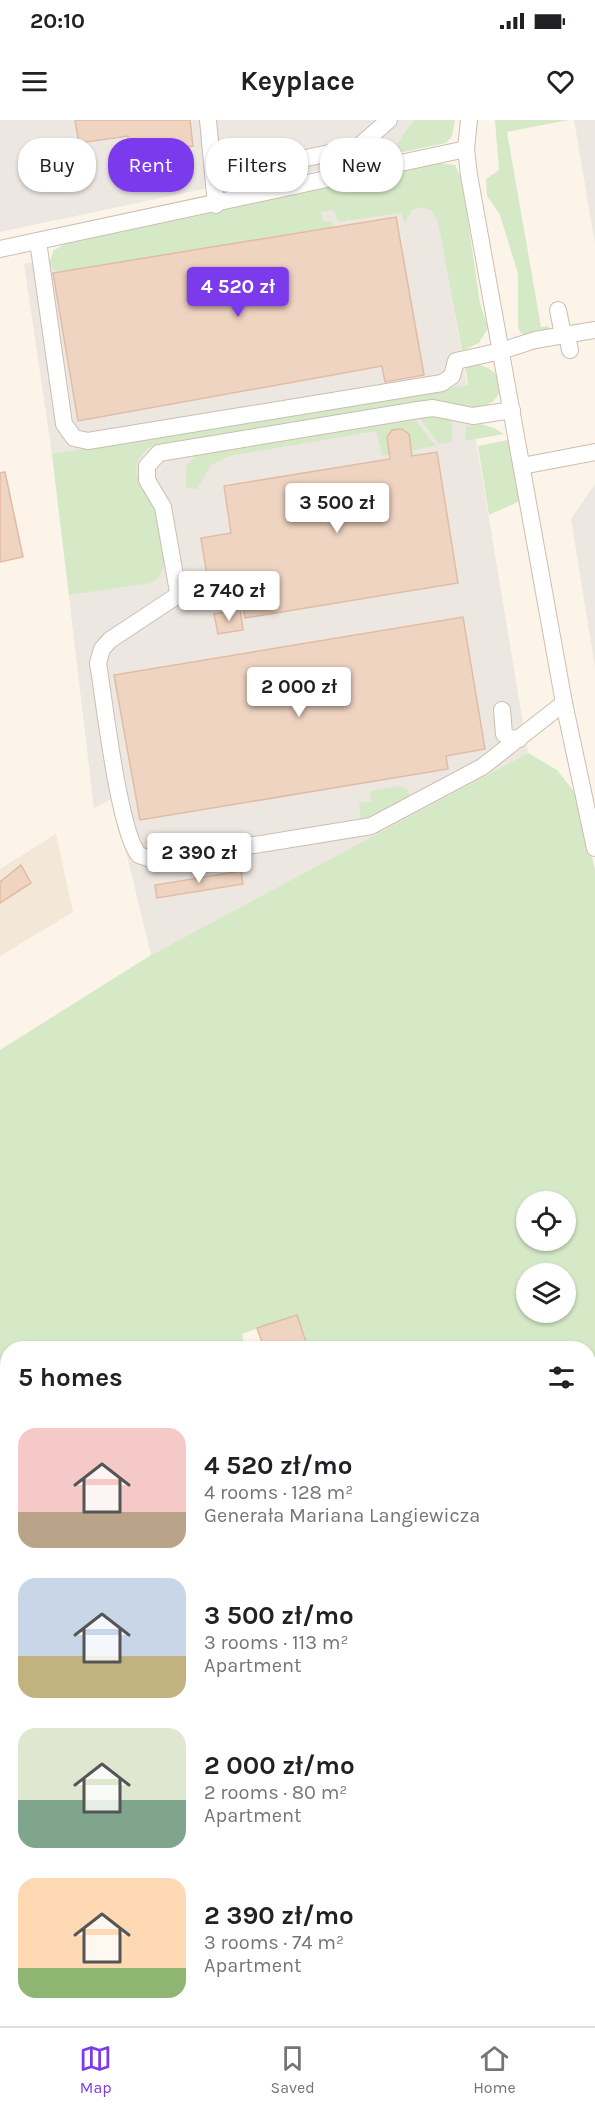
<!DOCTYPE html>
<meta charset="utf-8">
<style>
:root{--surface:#fff;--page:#f6f6f6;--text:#202124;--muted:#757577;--line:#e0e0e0;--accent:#7c3aed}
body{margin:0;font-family:Karla,sans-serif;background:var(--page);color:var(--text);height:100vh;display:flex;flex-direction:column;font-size:22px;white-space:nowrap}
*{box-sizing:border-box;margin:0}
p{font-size:20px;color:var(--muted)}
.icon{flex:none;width:33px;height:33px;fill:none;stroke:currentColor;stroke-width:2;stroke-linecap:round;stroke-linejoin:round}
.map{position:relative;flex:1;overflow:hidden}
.side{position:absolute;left:0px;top:1221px;width:596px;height:686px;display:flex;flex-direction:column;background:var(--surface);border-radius:24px 24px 0 0;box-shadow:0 2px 4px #0004}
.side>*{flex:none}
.banner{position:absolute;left:18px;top:18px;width:560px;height:54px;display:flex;gap:12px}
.buttons{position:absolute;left:516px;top:1071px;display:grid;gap:12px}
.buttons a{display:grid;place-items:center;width:60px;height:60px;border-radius:50%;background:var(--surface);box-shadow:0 2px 4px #0004;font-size:30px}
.price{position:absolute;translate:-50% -51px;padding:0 14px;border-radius:6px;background:#fff;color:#222;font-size:20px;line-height:39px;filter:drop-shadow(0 2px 3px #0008)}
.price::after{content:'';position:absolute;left:50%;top:36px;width:18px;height:14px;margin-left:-9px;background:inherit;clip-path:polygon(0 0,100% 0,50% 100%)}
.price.on{background:var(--accent);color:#fff}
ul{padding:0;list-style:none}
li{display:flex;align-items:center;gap:18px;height:150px;padding:0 18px}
li span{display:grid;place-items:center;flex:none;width:168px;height:120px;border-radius:18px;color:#555}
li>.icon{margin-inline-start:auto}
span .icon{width:72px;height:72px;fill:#fffc;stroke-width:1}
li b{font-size:26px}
h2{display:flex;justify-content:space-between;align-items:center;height:72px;padding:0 18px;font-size:26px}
.pill{padding:0 21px;border-radius:24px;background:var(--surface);box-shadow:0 2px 4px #0004;font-size:21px;line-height:54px}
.pill.on{background:var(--accent);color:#fff}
.status{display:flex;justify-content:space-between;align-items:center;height:42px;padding:0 30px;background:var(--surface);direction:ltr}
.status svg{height:16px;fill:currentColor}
header{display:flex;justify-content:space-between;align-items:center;height:78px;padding:0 18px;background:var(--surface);font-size:27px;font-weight:700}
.tab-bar{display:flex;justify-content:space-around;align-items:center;height:84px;border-top:2px solid var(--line);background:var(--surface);font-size:16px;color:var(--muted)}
.tab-bar a{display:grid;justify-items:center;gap:3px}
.tab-bar .on{color:var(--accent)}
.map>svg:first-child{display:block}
.residential{fill:#f3e7d8}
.industrial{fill:#ede7e2}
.green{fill:#d5e9c7;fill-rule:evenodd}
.building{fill:#f0d4c2;stroke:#e2bba3;stroke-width:1.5}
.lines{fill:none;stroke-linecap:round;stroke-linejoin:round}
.minor-casing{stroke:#cdbdaf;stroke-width:18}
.minor{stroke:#fff;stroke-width:16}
</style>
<div class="status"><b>20:10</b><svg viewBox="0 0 49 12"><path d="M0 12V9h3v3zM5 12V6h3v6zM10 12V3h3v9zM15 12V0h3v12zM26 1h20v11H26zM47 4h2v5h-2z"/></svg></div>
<header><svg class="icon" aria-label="menu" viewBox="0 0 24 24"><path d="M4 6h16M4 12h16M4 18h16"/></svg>Keyplace<svg class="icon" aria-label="heart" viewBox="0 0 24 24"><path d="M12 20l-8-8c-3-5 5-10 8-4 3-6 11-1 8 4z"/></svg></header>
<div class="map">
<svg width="595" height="1906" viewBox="0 0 595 1906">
<rect width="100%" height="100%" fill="#fcf4e9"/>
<polygon class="residential" points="56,714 73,792 0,836 0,749"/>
<g class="industrial">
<polygon points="0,0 421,0 397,33 228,70 227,64 0,112"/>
<polygon points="574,0 595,0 595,124"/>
<polygon points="335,72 437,86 528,633 151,835 113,678 94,688 52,334 24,144 238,101"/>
<polygon points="595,364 595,547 571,399"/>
</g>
<g class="green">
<polygon points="414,0 455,0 452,16 446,23 398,33 396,25"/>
<polygon points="495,0 569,0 507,12 541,207 548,206 550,210 526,216 520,212 518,206 518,154 500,95 487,76 486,59 499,50"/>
<polygon points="436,43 455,45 462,60 480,183 488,208 479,223 462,231 438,102 432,91 423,87 412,90 406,102 404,102 401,93 338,102 334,90 321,92 323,102 331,101 332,108 57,153 50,144 53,131 64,124"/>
<path d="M473,244C505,247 511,278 480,288L429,281L148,328C120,355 150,365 159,388C165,404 164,427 166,444L158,458L151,463L69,475L52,334L468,265L465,246Z"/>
<polygon points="429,295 452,299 452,322 439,324 418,296"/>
<polygon points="412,296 436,326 382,336 376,311 230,336 211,345 197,369 186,368 186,346 196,335"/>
<polygon points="477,303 494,308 504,314 465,321 466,307"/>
<polygon points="508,320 511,323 520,381 489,395 478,326"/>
<path d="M528,633L557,650L579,678L595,750V1664L588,1667V1228H308L296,1195L242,1214L245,1228H8V1576L0,1581V930L151,835ZM526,1082H566V1120H526ZM526,1154H566V1192H526Z"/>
<polygon points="400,666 407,669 410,677 361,701 359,683 371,681 370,671"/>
<polygon points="595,1687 595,1906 541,1906 536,1899 588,1899 588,1690"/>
<polygon points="0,1727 7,1741 7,1783 0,1786"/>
</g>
<g class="building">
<polygon points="75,0 190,0 193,26 131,35 128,16 79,23"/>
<polygon points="396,97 424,255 385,262 382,246 78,301 53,153"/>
<polygon points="402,309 409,314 412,336 437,332 458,463 245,498 238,456 208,461 201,418 231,413 224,366 390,339 387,317 392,310"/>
<polygon points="5,352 23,437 0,442 0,353"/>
<polygon points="240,489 243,510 218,514 214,494"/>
<polygon points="463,497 485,629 446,636 448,649 140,700 114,555"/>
<polygon points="21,745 31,763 0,783 0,762"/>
<polygon points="241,751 243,764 157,778 155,765"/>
<polygon points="297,1195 307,1225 297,1228 264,1228 257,1208"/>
</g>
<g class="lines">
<defs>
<g id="minor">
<polyline points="208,0 216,85"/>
<polyline points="469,0 466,29 469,55 564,583 595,728"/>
<polyline points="240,52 358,27 389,0"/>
<polyline points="38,121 64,304 74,318 88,321 442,263 452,256 456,241 501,231 535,220 595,210"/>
<polyline points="0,129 466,29"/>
<polyline points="558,190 563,215"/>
<polyline points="567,215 570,230"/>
<path d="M512,290L473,296L433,288L418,290L159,333L147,346V360L163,387L178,472L175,477L110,520L102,529L98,543C104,579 119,713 139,735L156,741L371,706L482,647L564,583"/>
<polyline points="522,346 595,332"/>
<polyline points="502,590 504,614 509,618 519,619"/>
<polyline points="0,1615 8,1610"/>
<polyline points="588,1678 595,1675"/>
<polyline points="95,1906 108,1899"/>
</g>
</defs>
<use href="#minor" class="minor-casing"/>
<use href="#minor" class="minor"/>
</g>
</svg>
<div class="buttons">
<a><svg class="icon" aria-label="locate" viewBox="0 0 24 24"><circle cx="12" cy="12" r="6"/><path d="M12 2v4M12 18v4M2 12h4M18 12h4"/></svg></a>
<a><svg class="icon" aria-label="layers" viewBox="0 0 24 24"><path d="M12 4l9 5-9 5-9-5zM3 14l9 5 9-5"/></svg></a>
</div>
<b class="price on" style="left:238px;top:198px">4 520 zł</b>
<b class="price" style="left:337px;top:414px">3 500 zł</b>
<b class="price" style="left:229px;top:502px">2 740 zł</b>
<b class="price" style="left:299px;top:598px">2 000 zł</b>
<b class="price" style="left:199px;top:764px">2 390 zł</b>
<div class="banner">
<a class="pill">Buy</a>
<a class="pill on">Rent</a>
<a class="pill">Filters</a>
<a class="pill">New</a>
</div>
<section class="side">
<h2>5 homes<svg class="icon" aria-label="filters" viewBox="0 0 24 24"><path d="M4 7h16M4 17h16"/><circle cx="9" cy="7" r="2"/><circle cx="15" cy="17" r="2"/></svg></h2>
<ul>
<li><span style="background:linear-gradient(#f6c9c9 70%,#b9a48a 0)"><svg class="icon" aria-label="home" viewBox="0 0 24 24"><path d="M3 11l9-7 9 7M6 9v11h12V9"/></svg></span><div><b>4 520 zł/mo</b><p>4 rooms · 128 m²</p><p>Generała Mariana Langiewicza</p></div></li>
<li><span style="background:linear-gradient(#c9d6e8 65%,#c2b280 0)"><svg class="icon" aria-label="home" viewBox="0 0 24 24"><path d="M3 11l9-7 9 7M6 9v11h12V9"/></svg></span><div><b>3 500 zł/mo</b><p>3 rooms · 113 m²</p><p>Apartment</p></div></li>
<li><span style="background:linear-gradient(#dfe7d0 60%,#7fa58c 0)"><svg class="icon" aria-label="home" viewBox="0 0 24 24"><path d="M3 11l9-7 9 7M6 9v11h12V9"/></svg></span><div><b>2 000 zł/mo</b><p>2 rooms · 80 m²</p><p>Apartment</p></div></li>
<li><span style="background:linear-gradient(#ffd9b3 75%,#8fb573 0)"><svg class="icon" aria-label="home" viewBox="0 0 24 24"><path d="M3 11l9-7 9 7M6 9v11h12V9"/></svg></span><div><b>2 390 zł/mo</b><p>3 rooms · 74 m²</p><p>Apartment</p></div></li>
</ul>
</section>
</div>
<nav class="tab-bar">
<a class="on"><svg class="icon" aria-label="map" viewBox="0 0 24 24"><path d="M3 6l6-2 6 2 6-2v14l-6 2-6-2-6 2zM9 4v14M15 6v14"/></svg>Map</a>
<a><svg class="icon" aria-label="saved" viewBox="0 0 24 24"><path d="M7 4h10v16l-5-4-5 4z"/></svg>Saved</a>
<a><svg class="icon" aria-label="home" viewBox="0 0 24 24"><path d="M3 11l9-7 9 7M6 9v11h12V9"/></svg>Home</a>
</nav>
